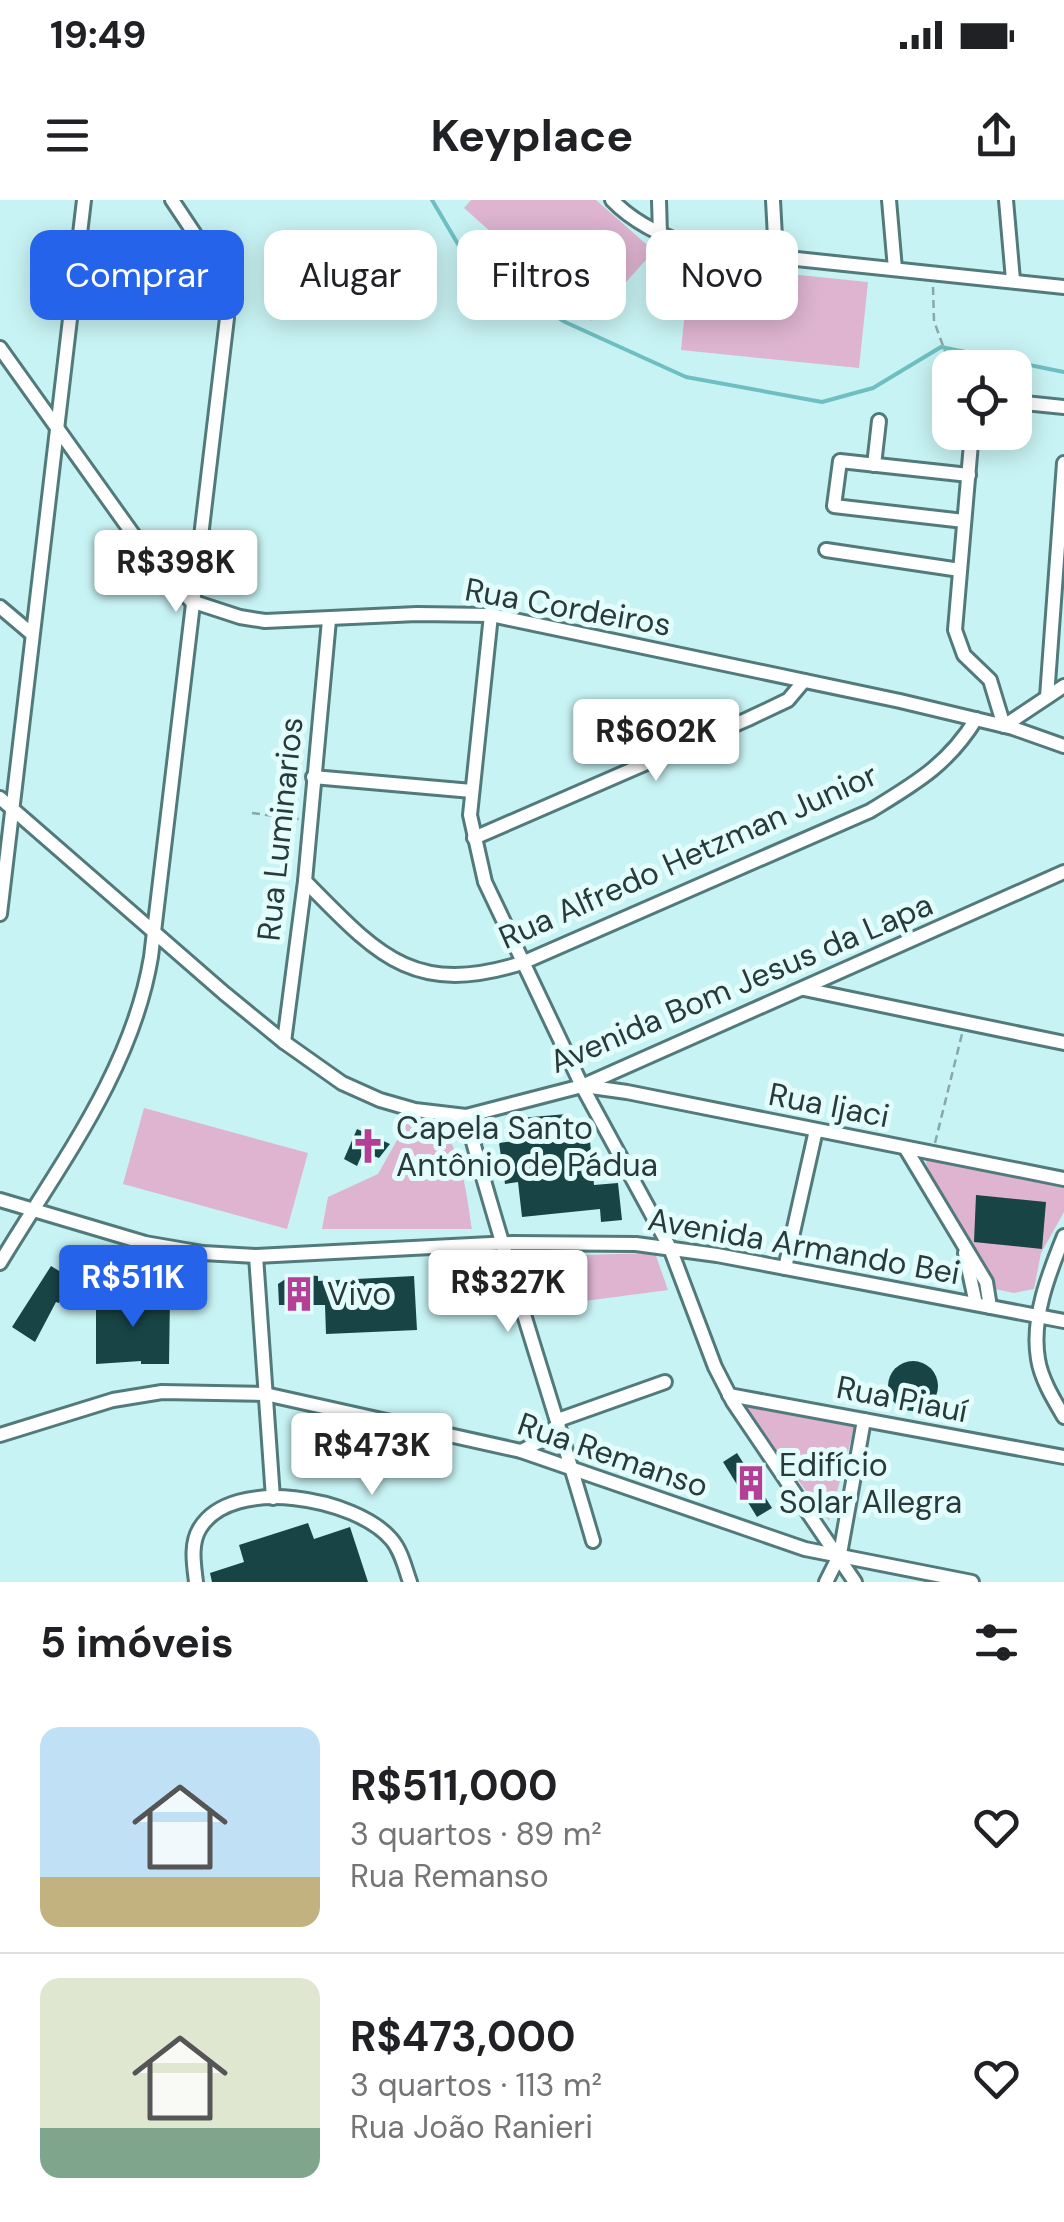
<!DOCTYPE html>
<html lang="pt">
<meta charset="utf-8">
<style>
:root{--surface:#fff;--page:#f2f2f2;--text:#202124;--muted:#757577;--line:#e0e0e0;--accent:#2563eb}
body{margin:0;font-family:"DM Sans",sans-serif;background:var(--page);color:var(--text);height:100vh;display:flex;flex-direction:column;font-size:38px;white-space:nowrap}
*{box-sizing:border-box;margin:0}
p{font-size:32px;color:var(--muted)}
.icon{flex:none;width:55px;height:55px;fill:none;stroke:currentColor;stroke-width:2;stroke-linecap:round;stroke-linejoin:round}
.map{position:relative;height:1382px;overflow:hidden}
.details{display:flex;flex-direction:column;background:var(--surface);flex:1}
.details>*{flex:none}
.top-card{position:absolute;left:30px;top:30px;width:1005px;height:90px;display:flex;gap:20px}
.buttons{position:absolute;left:932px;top:150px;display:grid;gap:20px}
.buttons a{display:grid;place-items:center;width:100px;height:100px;border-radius:20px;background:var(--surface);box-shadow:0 5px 25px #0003;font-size:50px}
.price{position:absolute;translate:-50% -85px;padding:0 22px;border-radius:10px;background:#fff;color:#222;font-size:32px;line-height:65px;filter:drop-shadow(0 2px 5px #0008)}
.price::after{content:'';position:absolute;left:50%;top:60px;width:30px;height:22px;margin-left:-15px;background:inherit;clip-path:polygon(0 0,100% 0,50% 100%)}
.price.current{background:var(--accent);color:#fff}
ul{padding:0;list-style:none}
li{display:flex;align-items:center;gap:30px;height:250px;padding:0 40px}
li+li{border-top:2px solid var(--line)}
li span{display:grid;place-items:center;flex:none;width:280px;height:200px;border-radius:20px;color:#555}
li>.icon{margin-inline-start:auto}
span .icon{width:120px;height:120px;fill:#fffc;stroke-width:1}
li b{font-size:42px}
h2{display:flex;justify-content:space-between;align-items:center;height:120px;padding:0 40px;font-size:42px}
.pill{padding:0 35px;border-radius:20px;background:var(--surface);box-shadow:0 5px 25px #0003;font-size:35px;line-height:90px}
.pill.current{background:var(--accent);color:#fff}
.status{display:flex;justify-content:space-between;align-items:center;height:70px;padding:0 50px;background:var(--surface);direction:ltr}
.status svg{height:28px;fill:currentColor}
header{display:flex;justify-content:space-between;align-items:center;height:130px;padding:0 40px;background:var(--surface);font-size:45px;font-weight:700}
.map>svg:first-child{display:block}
.green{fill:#deb4d0}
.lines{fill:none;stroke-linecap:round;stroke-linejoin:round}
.stream{stroke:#6fbfc2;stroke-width:4}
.building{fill:#184445}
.minor-casing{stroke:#537a7b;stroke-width:18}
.path{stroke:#87a7a8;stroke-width:2.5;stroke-dasharray:8 5;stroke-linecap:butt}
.minor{stroke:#fff;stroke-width:12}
.labels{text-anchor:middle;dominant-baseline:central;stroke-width:10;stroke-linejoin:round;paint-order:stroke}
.street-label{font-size:32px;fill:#293a3a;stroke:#e3fdfd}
.poi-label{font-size:32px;fill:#293a3a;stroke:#e3fdfd;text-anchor:start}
</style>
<div class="status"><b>19:49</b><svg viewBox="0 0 49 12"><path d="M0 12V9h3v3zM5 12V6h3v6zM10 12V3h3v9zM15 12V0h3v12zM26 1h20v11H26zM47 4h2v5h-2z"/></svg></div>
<header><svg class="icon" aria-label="menu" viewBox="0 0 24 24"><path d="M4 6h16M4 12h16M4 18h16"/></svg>Keyplace<svg class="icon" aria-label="share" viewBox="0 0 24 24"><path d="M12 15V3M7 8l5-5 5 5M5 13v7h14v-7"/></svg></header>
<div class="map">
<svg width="1064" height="1382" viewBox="0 0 1064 1382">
<rect width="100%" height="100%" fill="#c8f3f4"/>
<g class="green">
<polygon points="471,0 596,0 654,51 591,121 464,8"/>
<polygon points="690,64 868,82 859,168 681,150"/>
<polygon points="144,908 308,953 287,1029 123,984"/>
<path d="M406,924C416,926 429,927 439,931C462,941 468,1005 472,1029H322L328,997L378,974Z"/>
<polygon points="925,958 1064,986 1064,1012 1041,1053 1034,1089 1014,1093 995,1089 929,974"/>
<polygon points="655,1053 668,1090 532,1108 517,1063 583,1055"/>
<polygon points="741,1205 855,1226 829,1321"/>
</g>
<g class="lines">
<polyline class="stream" points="432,0 468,61 485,80 512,88 565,122 686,177 822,202 873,188 941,147 1064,172"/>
</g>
<g class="building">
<polygon points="567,914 569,932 589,930 594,985 618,983 622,1020 601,1022 600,1009 522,1017 518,982 505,984 499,943 522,940 520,918"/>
<polygon points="357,929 390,944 379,958 363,952 357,966 344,959"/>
<polygon points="976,995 1046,1002 1042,1049 974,1042"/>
<polygon points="51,1066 74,1080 59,1103 56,1102 35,1142 12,1127"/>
<polygon points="293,1074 318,1076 318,1081 414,1076 417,1130 326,1134 325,1105 279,1105 278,1084"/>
<polygon points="96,1097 142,1100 142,1097 170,1097 169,1164 141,1164 141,1161 96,1164"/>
<circle cx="913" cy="1186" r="25"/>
<polygon points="737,1253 772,1308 757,1317 723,1262"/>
<polygon points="308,1323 314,1339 350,1327 368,1382 212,1382 210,1373 244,1362 239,1345"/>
</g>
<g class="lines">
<defs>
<g id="minor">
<path d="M612,0C636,25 668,39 701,49L1064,87"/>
<polyline points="659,0 660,34"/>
<polyline points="773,0 776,56"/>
<polyline points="889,0 895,69"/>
<polyline points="1006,0 1013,80"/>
<polyline points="0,148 140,344 191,401 240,417 265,421 417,414 491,415 900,501 1013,528 1064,546"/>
<polyline points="1015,202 1064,207"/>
<polyline points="972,232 955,430 964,455 990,480 1004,526 1064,486"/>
<polyline points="874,265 879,221"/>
<polyline points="964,321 834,306 840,261 969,275"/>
<polyline points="826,350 960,370"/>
<polyline points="0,407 32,434"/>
<polyline points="491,415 470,615 485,682 582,886 670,1048 715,1167 733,1202 855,1382"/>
<polyline points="1047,497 1064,263"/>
<polyline points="313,577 472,591"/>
<polyline points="0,598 224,793 284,842 342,883 380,900 415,910 466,916 582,886 1064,672"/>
<polyline points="474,638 748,519 788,500 804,481"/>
<path d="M305,681C378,755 413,797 522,763L870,611C914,584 948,565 976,519"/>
<polyline points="0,714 84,0"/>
<polyline points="804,789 1064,843"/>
<polyline points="284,842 305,681 329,420"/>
<polyline points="584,886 627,892 1064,979"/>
<path d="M466,916C504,1059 552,1199 593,1341"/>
<polyline points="906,949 986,1082 990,1107"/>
<polyline points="0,1000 145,1043 203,1053 256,1056 512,1043 636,1044 717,1055 1064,1121"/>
<path d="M1064,1036C1049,1073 1031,1118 1038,1159C1041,1179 1054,1200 1064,1217"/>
<polyline points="965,1053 976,1104"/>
<polyline points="256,1056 273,1298"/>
<path d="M0,1063C59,965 132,871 151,757L227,118L204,48L172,0"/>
<polyline points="785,1068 816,930"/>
<polyline points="729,1195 1064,1257"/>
<polyline points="558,1220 665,1182"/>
<polyline points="0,1235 113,1200 162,1192 265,1194 521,1251 805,1349 972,1382"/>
<polyline points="521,1251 547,1238 559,1222"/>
<path d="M196,1382C194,1365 190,1344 200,1328C233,1275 356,1298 391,1339C401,1350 405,1368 410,1382"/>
<polyline points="826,1382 840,1354 864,1220"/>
</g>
</defs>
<use href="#minor" class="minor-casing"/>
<g class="path">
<polyline points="933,87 934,121 951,168"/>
<polyline points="252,613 299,619"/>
<polyline points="935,943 962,834"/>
</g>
<use href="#minor" class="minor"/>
</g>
<defs>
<symbol id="church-bare" viewBox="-9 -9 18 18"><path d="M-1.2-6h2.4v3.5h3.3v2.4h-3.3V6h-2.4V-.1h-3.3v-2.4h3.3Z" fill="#b43f96" stroke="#e3fdfd" stroke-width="2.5" paint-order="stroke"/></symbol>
<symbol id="building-bare" viewBox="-9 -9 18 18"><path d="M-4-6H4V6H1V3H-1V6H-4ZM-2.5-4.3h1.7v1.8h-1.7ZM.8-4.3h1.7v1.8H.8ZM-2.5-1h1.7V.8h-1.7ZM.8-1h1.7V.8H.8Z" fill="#b43f96" stroke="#e3fdfd" stroke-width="2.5" paint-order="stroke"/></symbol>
</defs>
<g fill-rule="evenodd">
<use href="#church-bare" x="343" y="921" width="50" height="50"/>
<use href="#building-bare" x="274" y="1069" width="50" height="50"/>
<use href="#building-bare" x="726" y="1258" width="50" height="50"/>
</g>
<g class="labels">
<g class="street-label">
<text transform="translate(568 407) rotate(10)">Rua Cordeiros</text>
<text transform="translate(280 629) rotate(-84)">Rua Luminarios</text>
<text transform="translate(688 656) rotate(-24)">Rua Alfredo Hetzman Junior</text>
<text transform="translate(741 783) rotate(-23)">Avenida Bom Jesus da Lapa</text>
<text transform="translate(829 905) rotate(11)">Rua Ijaci</text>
<text transform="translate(804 1046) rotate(10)">Avenida Armando Bei</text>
<text transform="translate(902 1199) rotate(11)">Rua Piauí</text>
<text transform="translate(613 1255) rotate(19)">Rua Remanso</text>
</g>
<g class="poi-label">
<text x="396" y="928">Capela Santo<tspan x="396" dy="37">Antônio de Pádua</tspan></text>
<text x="327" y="1094">Vivo</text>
<text x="779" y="1265">Edifício<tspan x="779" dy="37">Solar Allegra</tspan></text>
</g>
</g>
</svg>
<div class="buttons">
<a><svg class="icon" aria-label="locate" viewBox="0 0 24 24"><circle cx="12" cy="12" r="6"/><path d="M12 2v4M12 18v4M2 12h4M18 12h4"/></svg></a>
</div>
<b class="price" style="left:176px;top:415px">R$398K</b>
<b class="price" style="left:656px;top:584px">R$602K</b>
<b class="price current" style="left:133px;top:1130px">R$511K</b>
<b class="price" style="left:508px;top:1135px">R$327K</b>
<b class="price" style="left:372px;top:1298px">R$473K</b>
<div class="top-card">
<a class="pill current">Comprar</a>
<a class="pill">Alugar</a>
<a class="pill">Filtros</a>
<a class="pill">Novo</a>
</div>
</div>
<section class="details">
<h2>5 imóveis<svg class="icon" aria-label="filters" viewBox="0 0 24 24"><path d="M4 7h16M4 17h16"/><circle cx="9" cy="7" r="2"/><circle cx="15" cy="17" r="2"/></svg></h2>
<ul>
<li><span style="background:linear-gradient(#bfe0f5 75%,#c2b280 0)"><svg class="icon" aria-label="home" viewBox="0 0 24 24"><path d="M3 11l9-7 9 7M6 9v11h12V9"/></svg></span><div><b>R$511,000</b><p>3 quartos · 89 m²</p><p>Rua Remanso</p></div><svg class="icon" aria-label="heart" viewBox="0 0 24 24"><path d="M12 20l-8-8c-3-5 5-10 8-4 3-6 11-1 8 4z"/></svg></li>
<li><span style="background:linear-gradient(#dfe7d0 75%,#7fa58c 0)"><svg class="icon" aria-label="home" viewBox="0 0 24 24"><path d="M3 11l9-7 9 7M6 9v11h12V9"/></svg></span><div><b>R$473,000</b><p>3 quartos · 113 m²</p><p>Rua João Ranieri</p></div><svg class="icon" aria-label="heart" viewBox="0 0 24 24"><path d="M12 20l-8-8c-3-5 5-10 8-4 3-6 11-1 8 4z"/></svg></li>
</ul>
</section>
